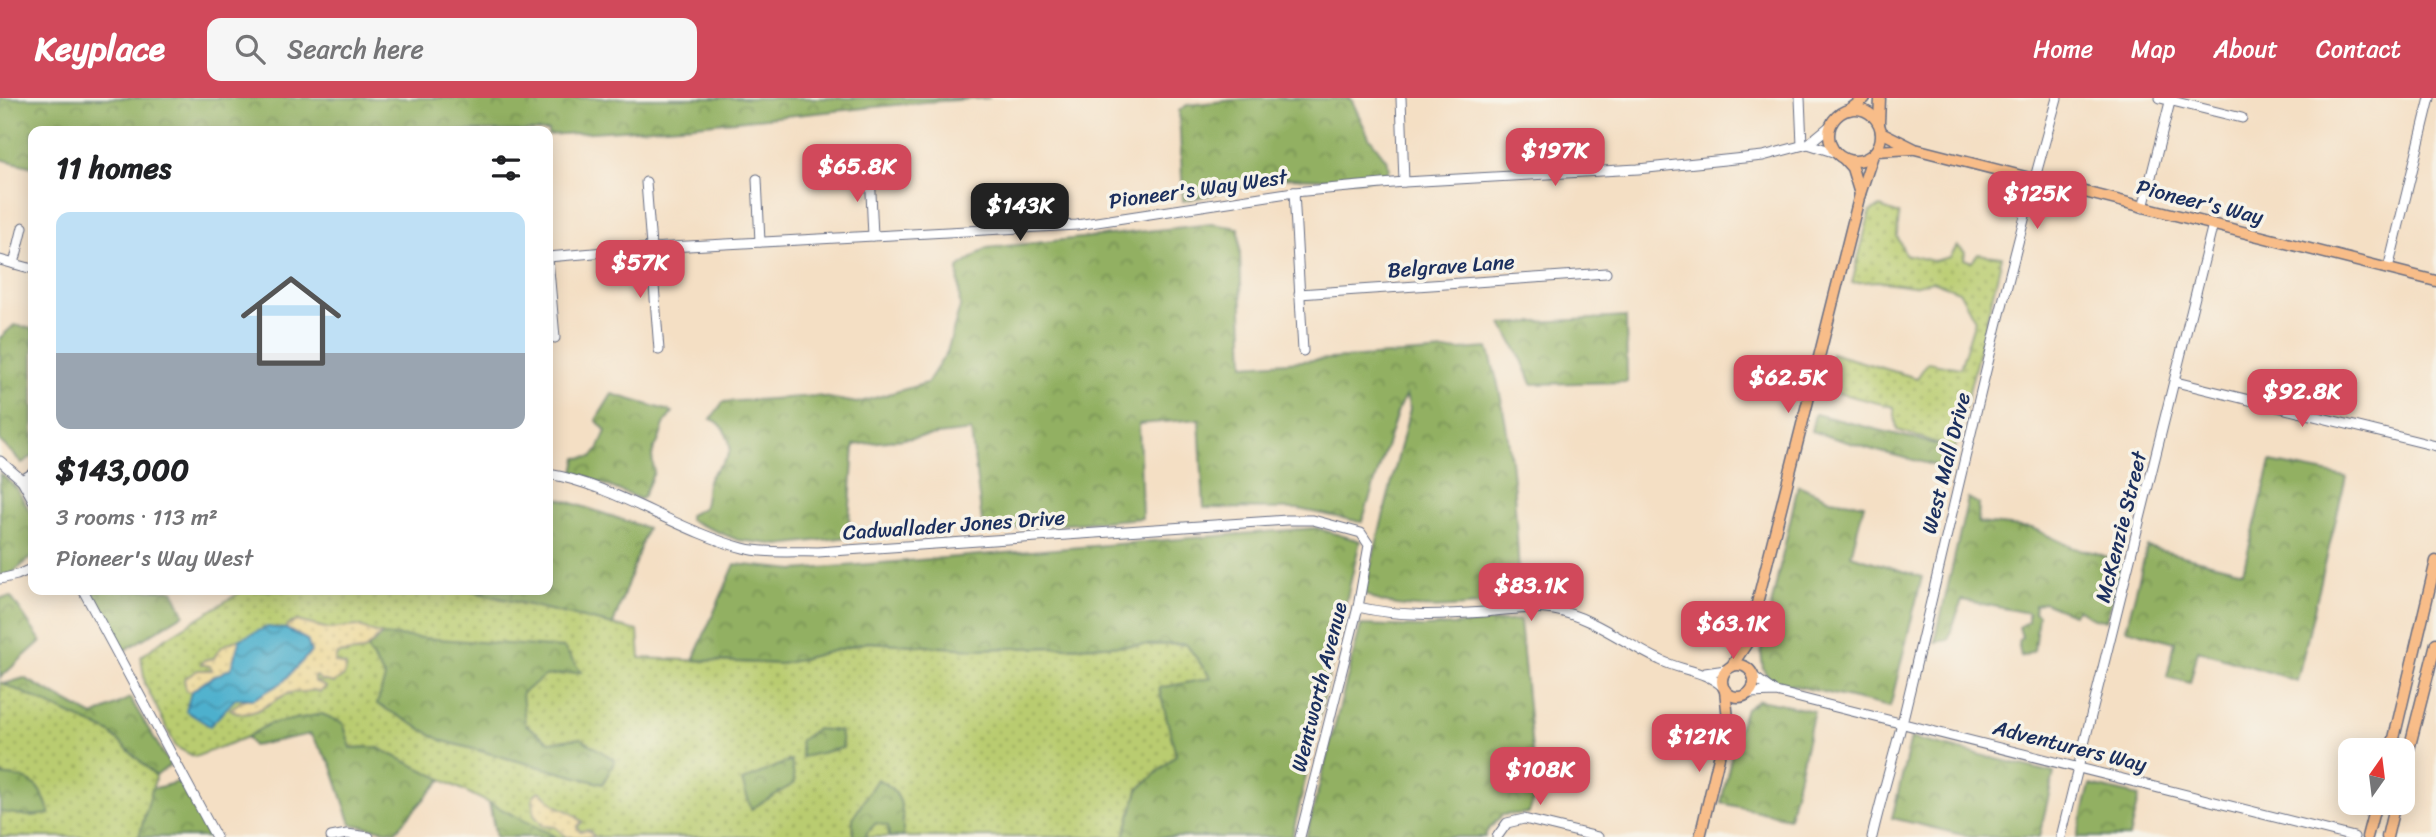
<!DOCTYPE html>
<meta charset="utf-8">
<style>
:root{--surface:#fff;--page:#f6f6f6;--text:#202124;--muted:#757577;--accent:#d1495b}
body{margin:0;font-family:Sriracha,sans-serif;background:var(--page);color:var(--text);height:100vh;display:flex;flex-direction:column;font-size:26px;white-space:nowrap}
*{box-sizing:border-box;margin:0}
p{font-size:23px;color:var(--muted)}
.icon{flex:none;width:38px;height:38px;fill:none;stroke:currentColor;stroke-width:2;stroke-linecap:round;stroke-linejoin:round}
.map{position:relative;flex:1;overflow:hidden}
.sheet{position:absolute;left:28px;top:28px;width:525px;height:469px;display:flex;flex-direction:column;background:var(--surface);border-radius:14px;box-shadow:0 4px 18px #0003}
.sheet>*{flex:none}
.needle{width:46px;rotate:14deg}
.fabs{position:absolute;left:2338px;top:640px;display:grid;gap:14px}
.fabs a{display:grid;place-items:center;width:77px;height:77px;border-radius:14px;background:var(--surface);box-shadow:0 4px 18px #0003;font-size:35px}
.price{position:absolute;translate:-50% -60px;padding:0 16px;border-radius:14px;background:var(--accent);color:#fff;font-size:23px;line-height:46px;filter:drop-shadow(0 2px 4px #0008)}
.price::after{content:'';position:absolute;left:50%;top:42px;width:21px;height:16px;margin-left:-10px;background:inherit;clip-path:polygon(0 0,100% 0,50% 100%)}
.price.selected{background:#222;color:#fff}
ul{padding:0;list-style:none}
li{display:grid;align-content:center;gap:14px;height:371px;padding:0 28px}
li span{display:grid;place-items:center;height:217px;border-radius:14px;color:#555}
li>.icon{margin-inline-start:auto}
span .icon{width:126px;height:126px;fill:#fffc;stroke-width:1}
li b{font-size:30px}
h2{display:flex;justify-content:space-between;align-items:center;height:84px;padding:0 28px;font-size:30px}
header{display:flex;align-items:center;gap:42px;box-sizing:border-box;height:98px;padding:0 35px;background:var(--accent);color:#fff}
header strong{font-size:33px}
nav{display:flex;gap:38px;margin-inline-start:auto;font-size:24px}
.search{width:490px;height:63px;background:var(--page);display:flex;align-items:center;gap:18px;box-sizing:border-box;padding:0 24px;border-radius:14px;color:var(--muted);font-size:26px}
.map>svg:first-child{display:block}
.grass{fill:url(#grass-dots);stroke:#6a7e66;stroke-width:2}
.forest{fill:url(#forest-crowns);stroke:#567060;stroke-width:2}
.sand{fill:url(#sand-dots);stroke:#84847e;stroke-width:2}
.water{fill:url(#water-waves);stroke:#347096;stroke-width:2}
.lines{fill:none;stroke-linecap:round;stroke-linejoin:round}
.minor-casing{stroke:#676d82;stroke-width:11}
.major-casing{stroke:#676d82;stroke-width:13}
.minor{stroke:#fff;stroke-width:9}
.major{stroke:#f8bd89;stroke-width:10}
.labels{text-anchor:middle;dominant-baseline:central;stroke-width:7;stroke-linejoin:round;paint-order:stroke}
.street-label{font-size:21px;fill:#1b2f5e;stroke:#f7f3e8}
</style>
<header>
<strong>Keyplace</strong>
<div class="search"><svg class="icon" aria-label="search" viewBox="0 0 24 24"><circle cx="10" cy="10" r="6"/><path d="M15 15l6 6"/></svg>Search here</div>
<nav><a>Home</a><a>Map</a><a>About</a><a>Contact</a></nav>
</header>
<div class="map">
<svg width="2436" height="739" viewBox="0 0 2436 739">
<defs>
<pattern id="grass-dots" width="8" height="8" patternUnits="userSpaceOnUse" patternTransform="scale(1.75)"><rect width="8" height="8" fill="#b9cc6f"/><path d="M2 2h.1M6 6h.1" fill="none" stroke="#96a65e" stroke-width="1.8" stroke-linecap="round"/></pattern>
<pattern id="forest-crowns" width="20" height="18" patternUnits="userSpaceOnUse" patternTransform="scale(1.75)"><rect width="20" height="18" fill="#92b062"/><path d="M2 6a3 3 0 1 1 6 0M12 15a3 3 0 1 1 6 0" fill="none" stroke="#769054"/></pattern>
<pattern id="sand-dots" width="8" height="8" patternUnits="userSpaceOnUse" patternTransform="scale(1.75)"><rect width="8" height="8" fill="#eeda9e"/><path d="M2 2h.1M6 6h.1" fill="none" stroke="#ccbb8a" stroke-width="1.8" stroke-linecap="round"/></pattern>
<pattern id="water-waves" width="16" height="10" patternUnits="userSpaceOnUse" patternTransform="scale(1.75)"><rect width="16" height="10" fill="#4eb0cd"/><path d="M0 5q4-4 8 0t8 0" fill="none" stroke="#4090aa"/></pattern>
</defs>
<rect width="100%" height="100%" fill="#f7f3e8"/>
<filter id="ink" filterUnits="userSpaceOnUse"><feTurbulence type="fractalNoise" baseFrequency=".0143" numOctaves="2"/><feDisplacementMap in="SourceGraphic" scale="14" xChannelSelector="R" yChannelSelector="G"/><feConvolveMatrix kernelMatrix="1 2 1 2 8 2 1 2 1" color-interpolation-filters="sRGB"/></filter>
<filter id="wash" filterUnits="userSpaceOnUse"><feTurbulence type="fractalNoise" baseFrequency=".00686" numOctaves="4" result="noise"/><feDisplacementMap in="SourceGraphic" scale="28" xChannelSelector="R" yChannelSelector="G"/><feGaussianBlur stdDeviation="1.57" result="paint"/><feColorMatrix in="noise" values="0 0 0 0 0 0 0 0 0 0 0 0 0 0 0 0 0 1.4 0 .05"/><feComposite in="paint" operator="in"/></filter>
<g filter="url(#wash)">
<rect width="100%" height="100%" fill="#f4dfc4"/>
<g class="grass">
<polygon points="1880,109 1899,116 1897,138 1905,156 1933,163 1950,159 1957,148 1965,154 1964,161 1972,164 1978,156 2002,159 1955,351 1897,332 1894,309 1822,291 1831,255 1917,280 1928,264 1960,270 1975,222 1959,193 1932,183 1913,188 1877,183 1852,185 1870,114"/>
<polygon points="244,492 466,492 638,533 640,560 782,566 868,544 972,551 1186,546 1211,580 1176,657 1138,692 1124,739 496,739 489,705 376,649 351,650 343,625 269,626 247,639 195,659 176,649 145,586 141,559 161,543"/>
<polygon points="0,584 109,634 156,678 139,739 0,739"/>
</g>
<g class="forest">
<polygon points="0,0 990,0 925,4 695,27 548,37 548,33 33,33 33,69 0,61"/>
<polygon points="1254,0 1351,1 1369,39 1386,61 1389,70 1386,78 1364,82 1285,80 1183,103 1179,13 1187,7"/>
<path d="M1212,126L1239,130L1244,267L1488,250C1514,334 1516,414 1520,502C1482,507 1394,519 1364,495L1410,311L1406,297L1399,309L1362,424L1298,411L1204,410L1199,321L1139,326L1142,420L983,433L971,333L854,347L848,439L779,447L738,442L689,422V417L703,410C707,401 705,391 708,383C714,366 740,361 726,336C722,328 719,323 711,321L723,304L817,298L857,305L927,285L947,254L960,209L958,170L987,150Z"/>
<polygon points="1626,219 1627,284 1532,286 1523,264 1502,226"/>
<polygon points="14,227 33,231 33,358 22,365 0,343 0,240"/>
<path d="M612,296L673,314C671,317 668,320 666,323C660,332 662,342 654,350L652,358L654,374L643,399L640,401L574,374L577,360L592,359L598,352L606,333L596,322Z"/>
<polygon points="1815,316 1955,351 1950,371 1877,353 1811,333"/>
<polygon points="2271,364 2346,379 2297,583 2198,552 2190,585 2167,579 2175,544 2126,531 2147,449 2243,473"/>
<polygon points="0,375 17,391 33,419 33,458 10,477 0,477"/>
<polygon points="1798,387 1830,401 1864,406 1851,457 1922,479 1890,609 1770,582 1763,571 1761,554"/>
<polygon points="548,397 647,430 613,527 466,492 548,492"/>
<polygon points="1968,400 1979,406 1978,425 2032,430 2074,450 2097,455 2122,466 2106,522 2093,521 2078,511 2073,516 2043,504 2035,507 2034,514 2038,517 2034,553 2021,559 2018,543 2022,539 2019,529 2028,524 2028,515 1962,502 1948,542 1935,544"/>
<polygon points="1316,430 1360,443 1292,739 1124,739 1138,692 1176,657 1159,590 1211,580 1186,546 972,551 868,544 782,566 693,562 735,466 795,472"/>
<polygon points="92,492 173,492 184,516 123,553"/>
<polygon points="11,499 41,543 0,580 0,500"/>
<polygon points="1520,522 1536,695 1529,715 1502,717 1487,733 1485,739 1306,739 1361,527 1424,529"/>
<polygon points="381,537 564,550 581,574 545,578 522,595 525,626 550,644 580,640 615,662 603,686 443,643 377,606 385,580 367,551"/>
<polygon points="24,580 93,618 130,600 170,667 156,678 109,634 4,586"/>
<polygon points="1759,602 1814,613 1789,720 1721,705 1736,637 1746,611"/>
<polygon points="322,616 343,625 351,650 376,649 442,681 395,734 351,726 331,666 310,636 253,648 247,639 269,626"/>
<polygon points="816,631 840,633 843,650 802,659 800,643"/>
<polygon points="1911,640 2054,675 2039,739 1971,739 1892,720"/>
<polygon points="791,662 795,685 751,711 742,683"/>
<path d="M0,677C32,680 40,684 50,716L29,718L0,714Z"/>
<path d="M877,681C905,694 903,712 903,739H889L888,728L876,725L866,736L867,739H853V720Z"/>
<polygon points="181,683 208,739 139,739 152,691"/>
<polygon points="2090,687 2139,698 2129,739 2077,739"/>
<polygon points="490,705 556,739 496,739"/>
</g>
<g class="sand">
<path d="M297,523L329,531L357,528L381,537L364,553L337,556L335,564L346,568L344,578L334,585L320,582L317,578L314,579V583L326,589L320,594C313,591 311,593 304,594C297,595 293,593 287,596C269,604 249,625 230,611L245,601H254L307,542L286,531L287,527Z"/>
<path d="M240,541L231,571L206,583L191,594L186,593L184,581L198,572H212L210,568L201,566L204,562L214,560C220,547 227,545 240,541Z"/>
<path d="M539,693C548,697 550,704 557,708C567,713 574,715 582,724L577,729L580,733L588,732L595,739H567L555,729L543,728L534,717L533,698Z"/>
</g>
<polygon class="water" points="267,529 286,531 307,542 311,554 283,584 254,601 236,600 210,628 186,613 191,594 206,583 231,570 240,541"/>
</g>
<g filter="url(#ink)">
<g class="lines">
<defs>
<g id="minor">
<polyline points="1401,0 1404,84"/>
<polyline points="1800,0 1802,47"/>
<polyline points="2160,0 2242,20"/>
<polyline points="1808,46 1836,55"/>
<polyline points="870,73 873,138"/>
<polyline points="757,81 760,144"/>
<polyline points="646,84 659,252"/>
<polyline points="1294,94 1303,253"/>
<polyline points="2143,110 2171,0"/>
<polyline points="548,159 651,150 1077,127 1294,94 1404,84 1638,71 1763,58 1808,46 1830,28"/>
<polyline points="548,160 555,240"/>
<polyline points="0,162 33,171"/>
<polyline points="14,166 23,129"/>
<polyline points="2388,171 2430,0"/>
<polyline points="1299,196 1606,175"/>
<polyline points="2176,284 2436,348"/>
<polyline points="0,363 22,382 33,402"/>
<path d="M548,376C612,386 678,433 743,450C764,456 796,453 818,454L1287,422H1313L1361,435L1369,447L1358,509L1300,739"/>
<polyline points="22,382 33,375"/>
<polyline points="0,481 17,477 33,470"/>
<polyline points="83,492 216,739"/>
<path d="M1358,509C1400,519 1442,517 1485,514C1508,512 1531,508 1554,512C1593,519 1625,546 1660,562C1681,573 1705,572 1723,589"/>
<polyline points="1705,575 1726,572"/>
<polyline points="1753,578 1772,592"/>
<polyline points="1749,595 1776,594 2354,739"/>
<polyline points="331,739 347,736 369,739"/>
<polyline points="1497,739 1507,725 1524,721 1598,739"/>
<path d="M1872,739C1881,700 1893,661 1903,621C1953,414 1999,205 2057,0"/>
<polyline points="2061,739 2213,126"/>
</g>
<g id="major">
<circle cx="1855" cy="37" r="26"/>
<polyline points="1849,12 1865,0"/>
<polyline points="1879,25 1880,0"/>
<polyline points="1881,34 1915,51 2436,183"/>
<polyline points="1876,53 1912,51"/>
<polyline points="1844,61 1852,70 1860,96"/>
<circle cx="1738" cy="583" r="16"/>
<polyline points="1731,569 1747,545 1860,96 1873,57"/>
<polyline points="2391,653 2436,463"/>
<polyline points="2403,675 2436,545"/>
<polyline points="1700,739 1728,621 1725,592"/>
<polyline points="2367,739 2376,705"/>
<polyline points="2387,739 2395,705"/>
</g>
</defs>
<use href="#minor" class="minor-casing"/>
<use href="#major" class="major-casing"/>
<use href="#minor" class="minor"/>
<use href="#major" class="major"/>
</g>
</g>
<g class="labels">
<g class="street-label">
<text transform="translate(1198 91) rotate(-8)">Pioneer's Way West</text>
<text transform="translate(2200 104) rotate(14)">Pioneer's Way</text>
<text transform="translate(1451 168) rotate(-4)">Belgrave Lane</text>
<text transform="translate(1946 365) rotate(-76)">West Mall Drive</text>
<text transform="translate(954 427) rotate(-4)">Cadwallader Jones Drive</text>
<text transform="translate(2121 429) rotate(-76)">McKenzie Street</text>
<text transform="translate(1319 589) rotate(-76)">Wentworth Avenue</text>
<text transform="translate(2070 648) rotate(14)">Adventurers Way</text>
</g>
</g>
</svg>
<div class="fabs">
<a><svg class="needle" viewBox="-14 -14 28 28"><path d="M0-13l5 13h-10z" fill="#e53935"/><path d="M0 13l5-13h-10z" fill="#757577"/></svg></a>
</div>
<b class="price" style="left:1555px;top:90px">$197K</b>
<b class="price" style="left:857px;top:106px">$65.8K</b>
<b class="price" style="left:2037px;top:133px">$125K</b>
<b class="price selected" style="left:1020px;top:145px">$143K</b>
<b class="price" style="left:640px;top:202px">$57K</b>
<b class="price" style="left:1788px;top:317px">$62.5K</b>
<b class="price" style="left:2302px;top:331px">$92.8K</b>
<b class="price" style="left:1531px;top:525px">$83.1K</b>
<b class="price" style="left:1733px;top:563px">$63.1K</b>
<b class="price" style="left:1699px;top:676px">$121K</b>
<b class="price" style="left:1540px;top:709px">$108K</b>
<section class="sheet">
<h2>11 homes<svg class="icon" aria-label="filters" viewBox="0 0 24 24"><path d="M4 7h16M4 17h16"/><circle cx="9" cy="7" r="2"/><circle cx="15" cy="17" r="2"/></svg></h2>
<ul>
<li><span style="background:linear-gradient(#bfe0f5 65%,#9aa5b1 0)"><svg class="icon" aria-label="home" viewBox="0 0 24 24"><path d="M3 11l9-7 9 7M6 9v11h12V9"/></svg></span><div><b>$143,000</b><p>3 rooms · 113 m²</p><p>Pioneer's Way West</p></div></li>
</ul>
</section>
</div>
